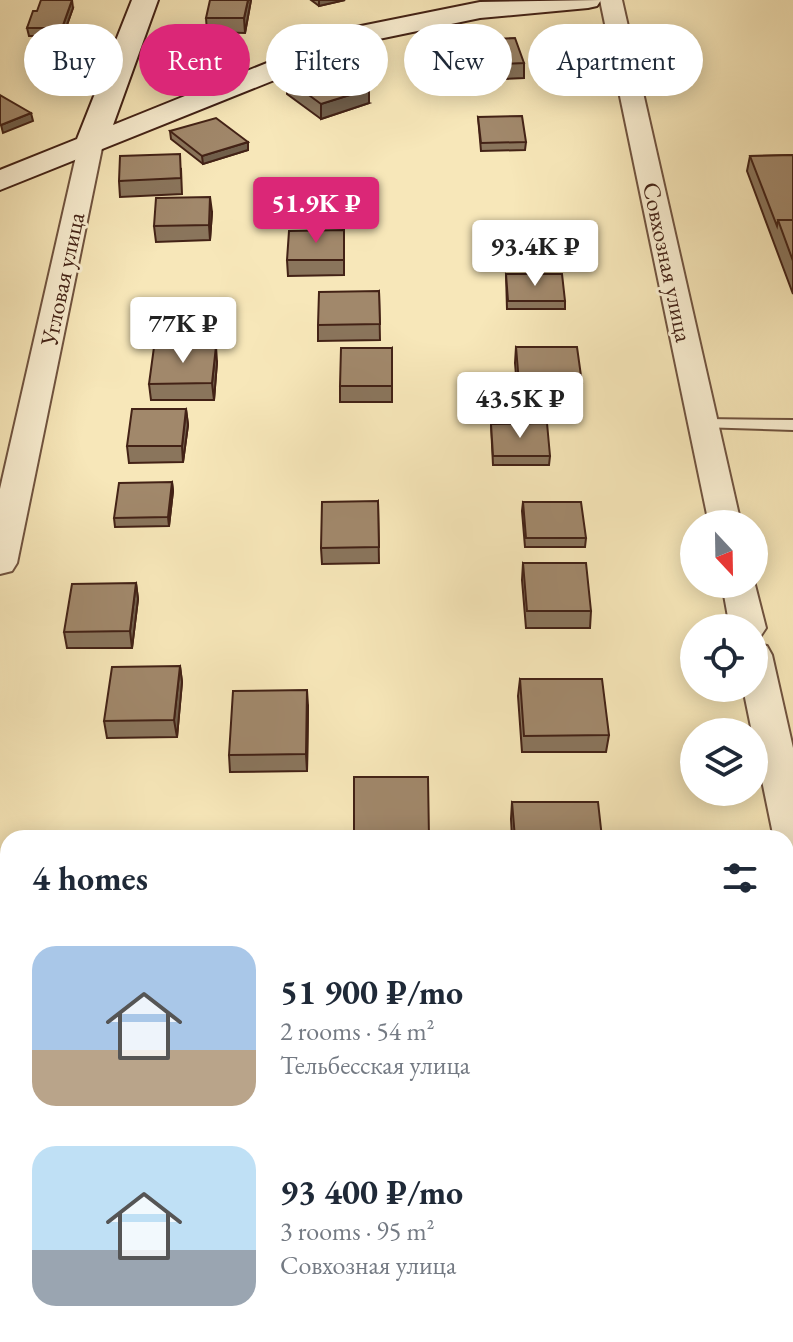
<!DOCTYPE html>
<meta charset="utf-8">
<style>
:root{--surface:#fff;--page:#f6f6f7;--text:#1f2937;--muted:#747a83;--accent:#db2777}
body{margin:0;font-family:"EB Garamond",serif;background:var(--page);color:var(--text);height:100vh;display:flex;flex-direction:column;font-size:30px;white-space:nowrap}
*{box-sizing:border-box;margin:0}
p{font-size:26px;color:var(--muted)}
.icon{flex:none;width:44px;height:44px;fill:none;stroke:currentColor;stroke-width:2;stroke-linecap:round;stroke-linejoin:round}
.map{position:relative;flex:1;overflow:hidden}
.panel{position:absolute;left:0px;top:830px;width:794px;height:512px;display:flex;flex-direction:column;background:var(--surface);border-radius:24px 24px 0 0;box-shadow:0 4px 20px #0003}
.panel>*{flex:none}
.banner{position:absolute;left:24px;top:24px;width:746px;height:72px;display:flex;gap:16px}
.needle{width:52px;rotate:158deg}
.buttons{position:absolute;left:680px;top:510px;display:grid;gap:16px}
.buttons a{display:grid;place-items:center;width:88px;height:88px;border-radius:50%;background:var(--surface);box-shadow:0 4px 20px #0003;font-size:40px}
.price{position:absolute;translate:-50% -68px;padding:0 18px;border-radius:8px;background:#fff;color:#222;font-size:26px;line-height:52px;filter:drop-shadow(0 2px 4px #0008)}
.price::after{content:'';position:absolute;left:50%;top:48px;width:24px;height:18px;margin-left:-12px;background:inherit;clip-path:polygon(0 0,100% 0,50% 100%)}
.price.selected{background:var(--accent);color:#fff}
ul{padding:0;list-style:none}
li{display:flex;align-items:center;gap:24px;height:200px;padding:0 32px}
li span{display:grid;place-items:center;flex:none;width:224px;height:160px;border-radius:24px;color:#555}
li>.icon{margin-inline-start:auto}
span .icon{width:96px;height:96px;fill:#fffc;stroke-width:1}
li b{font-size:34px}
h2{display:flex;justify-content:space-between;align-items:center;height:96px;padding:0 32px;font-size:34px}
.chip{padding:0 28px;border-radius:36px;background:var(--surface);box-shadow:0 4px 20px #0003;font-size:28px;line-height:72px}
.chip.selected{background:var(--accent);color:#fff}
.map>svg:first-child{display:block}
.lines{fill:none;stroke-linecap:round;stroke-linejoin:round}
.lane-casing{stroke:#70533f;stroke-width:4}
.street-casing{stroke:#70533f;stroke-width:4}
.secondary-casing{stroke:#432216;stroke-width:4}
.lane{fill:#faefd2;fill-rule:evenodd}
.street{fill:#faefd2;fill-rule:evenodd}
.secondary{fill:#faefd2;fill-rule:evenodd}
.wall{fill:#8a755c;stroke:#432216;stroke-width:2}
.shaded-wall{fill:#715f4b;stroke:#432216;stroke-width:2}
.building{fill:#a1886b;stroke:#432216;stroke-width:2}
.labels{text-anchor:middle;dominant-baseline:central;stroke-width:6;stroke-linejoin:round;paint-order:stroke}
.far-street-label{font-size:24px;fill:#432216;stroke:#faefd2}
</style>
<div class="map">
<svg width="793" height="1342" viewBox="0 0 793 1342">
<rect width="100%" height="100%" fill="#f7e7b9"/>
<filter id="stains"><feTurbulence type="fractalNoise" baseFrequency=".0025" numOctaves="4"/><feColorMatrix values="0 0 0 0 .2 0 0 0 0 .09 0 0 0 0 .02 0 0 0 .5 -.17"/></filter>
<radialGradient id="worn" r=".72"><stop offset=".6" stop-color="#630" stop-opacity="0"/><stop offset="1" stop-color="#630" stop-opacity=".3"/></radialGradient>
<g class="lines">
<defs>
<polygon id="lane" points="704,419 793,420 793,430 699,427 696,424"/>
<g id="street">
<polygon points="600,0 622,0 741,524 709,524"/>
<polygon points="91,136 100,138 103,143 17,563 12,571 0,574 0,489 79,143 82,138"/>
<polygon points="754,581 766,628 760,637 754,638 754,628 730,628 722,584 754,584"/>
<polygon points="754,643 767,646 772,655 793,748 793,849 786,847 786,838 775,838 773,834 743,688 754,688"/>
</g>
<polygon id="secondary" points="132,0 158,0 113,125 356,27 480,2 601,0 597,6 588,8 480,18 374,40 0,190 0,170 77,139"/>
</defs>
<use href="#lane" class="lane-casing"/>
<use href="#street" class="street-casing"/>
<use href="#secondary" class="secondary-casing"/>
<use href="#lane" class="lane"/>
<use href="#street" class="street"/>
<use href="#secondary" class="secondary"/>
</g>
<g class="wall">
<polygon points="251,0 245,33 207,32 206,18"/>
<polygon points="311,0 345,0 319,6"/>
<polygon points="73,8 63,36 29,36 27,28 37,11"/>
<polygon points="459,41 524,63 524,78 467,81 459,55"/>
<polygon points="287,79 369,103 321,119 287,94"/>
<polygon points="478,117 526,142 525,150 481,151"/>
<polygon points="170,131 248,142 248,150 203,164 171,139"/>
<polygon points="793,155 793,294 747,171 750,156"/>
<polygon points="181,169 182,194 120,197 119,181"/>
<polygon points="212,212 210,240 156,242 154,226"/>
<polygon points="344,230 344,275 288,276 287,260"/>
<polygon points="506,274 565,301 565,309 507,309"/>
<polygon points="379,291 380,340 318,341 318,325"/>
<polygon points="516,347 582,383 581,400 518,400 515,363"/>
<polygon points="392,348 392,402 340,402 340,386"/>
<polygon points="217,362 214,400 151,400 149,384"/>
<polygon points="186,409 188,425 183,462 129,463 127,446"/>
<polygon points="491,424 550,456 549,465 493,465"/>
<polygon points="172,482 173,491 169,526 115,527 114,518"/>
<polygon points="378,501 379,563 322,564 321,548"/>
<polygon points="523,502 586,538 585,547 525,547 522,511"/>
<polygon points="523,563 591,611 590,628 526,628 522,580"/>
<polygon points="136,583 138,599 132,648 67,648 64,632"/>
<polygon points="180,666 182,682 177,737 107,738 104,721"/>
<polygon points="520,679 609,735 606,752 522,752 518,696"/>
<polygon points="308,706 307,771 230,772 229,755"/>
<polygon points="512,802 602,838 512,838 511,819"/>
<polygon points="260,1334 358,1334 358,1342 261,1342"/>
<polygon points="581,1334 683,1334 681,1342 582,1342"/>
</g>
<g class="shaded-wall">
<polygon points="72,0 73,8 63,36 62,28"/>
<polygon points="248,0 251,0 245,33 244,18"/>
<polygon points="319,0 345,0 319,6"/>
<polygon points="369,89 369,103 321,119 321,104"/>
<polygon points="31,113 33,121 3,133 1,125"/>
<polygon points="248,142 248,150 203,164 202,156"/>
<polygon points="210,197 212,212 210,240 209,225"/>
<polygon points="216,346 217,362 214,400 212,383"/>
<polygon points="186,409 188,425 183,462 182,446"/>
<polygon points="172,482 173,491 169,526 168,517"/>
<polygon points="136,583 138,599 132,648 130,631"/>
<polygon points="180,666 182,682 177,737 174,720"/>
<polygon points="307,690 308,706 307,771 306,754"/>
</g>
<g class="building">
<polygon points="41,0 72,0 62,28 27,28 33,11 37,11"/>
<polygon points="210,0 248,0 244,18 206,18"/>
<polygon points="515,38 524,63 467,66 459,41"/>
<polygon points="321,70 343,86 357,80 369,89 321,104 287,79"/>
<polygon points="0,95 31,113 1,125 0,124"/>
<polygon points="522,116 526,142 481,143 478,117"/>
<polygon points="216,118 248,142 202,156 170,131"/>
<polygon points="180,154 181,178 119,181 120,156"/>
<polygon points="793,155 793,220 778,220 777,226 750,156"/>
<polygon points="210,197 209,225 154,226 156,198"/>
<polygon points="778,220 793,220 793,261"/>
<polygon points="344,230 344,260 287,260 289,231"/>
<polygon points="506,274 562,274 565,301 508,301"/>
<polygon points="379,291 380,324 318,325 319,292"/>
<polygon points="216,346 212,383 149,384 154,347"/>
<polygon points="516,347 577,347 582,383 519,383"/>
<polygon points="341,348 392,348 392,386 340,386"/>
<polygon points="132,409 186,409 182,446 127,446"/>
<polygon points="547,423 550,456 493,456 491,424"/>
<polygon points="172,482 168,517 114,518 119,483"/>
<polygon points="378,501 379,547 321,548 322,502"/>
<polygon points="523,502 581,502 586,538 526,538"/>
<polygon points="523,563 586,563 591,611 527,611"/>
<polygon points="136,583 130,631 64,632 72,584"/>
<polygon points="180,666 174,720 104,721 112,667"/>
<polygon points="520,679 602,679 609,735 524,736"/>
<polygon points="307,690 306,754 229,755 233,691"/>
<polygon points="354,777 428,777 429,838 354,838"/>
<polygon points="512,802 598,802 602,838 515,838"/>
</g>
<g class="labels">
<g class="far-street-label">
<text transform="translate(668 262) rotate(78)">Совхозная улица</text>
<text transform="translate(62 279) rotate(-78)">Угловая улица</text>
</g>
</g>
<rect width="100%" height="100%" filter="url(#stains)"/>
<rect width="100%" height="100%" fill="url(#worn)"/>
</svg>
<div class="buttons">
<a><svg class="needle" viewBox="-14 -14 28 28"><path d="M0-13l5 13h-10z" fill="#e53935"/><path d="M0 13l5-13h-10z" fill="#747a83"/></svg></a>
<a><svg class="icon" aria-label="locate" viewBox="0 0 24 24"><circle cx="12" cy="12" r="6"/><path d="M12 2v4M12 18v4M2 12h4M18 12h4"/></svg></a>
<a><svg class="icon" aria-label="layers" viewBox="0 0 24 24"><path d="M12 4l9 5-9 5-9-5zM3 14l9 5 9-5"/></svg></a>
</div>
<b class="price selected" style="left:316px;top:245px">51.9K ₽</b>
<b class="price" style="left:535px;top:288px">93.4K ₽</b>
<b class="price" style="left:183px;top:365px">77K ₽</b>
<b class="price" style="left:520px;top:440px">43.5K ₽</b>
<div class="banner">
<a class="chip">Buy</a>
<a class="chip selected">Rent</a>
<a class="chip">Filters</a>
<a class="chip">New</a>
<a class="chip">Apartment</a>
</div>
<section class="panel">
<h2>4 homes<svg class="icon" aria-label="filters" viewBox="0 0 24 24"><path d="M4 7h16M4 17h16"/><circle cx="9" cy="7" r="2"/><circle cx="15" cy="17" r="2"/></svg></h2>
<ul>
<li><span style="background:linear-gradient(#a9c7e8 65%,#b9a48a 0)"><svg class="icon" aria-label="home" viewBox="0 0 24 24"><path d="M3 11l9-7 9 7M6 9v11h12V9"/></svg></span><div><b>51 900 ₽/mo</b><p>2 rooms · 54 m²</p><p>Тельбесская улица</p></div></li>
<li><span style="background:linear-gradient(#bfe0f5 65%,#9aa5b1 0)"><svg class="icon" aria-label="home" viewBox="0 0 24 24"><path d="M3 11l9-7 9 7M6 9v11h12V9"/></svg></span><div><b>93 400 ₽/mo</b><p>3 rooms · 95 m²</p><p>Совхозная улица</p></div></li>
</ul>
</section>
</div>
